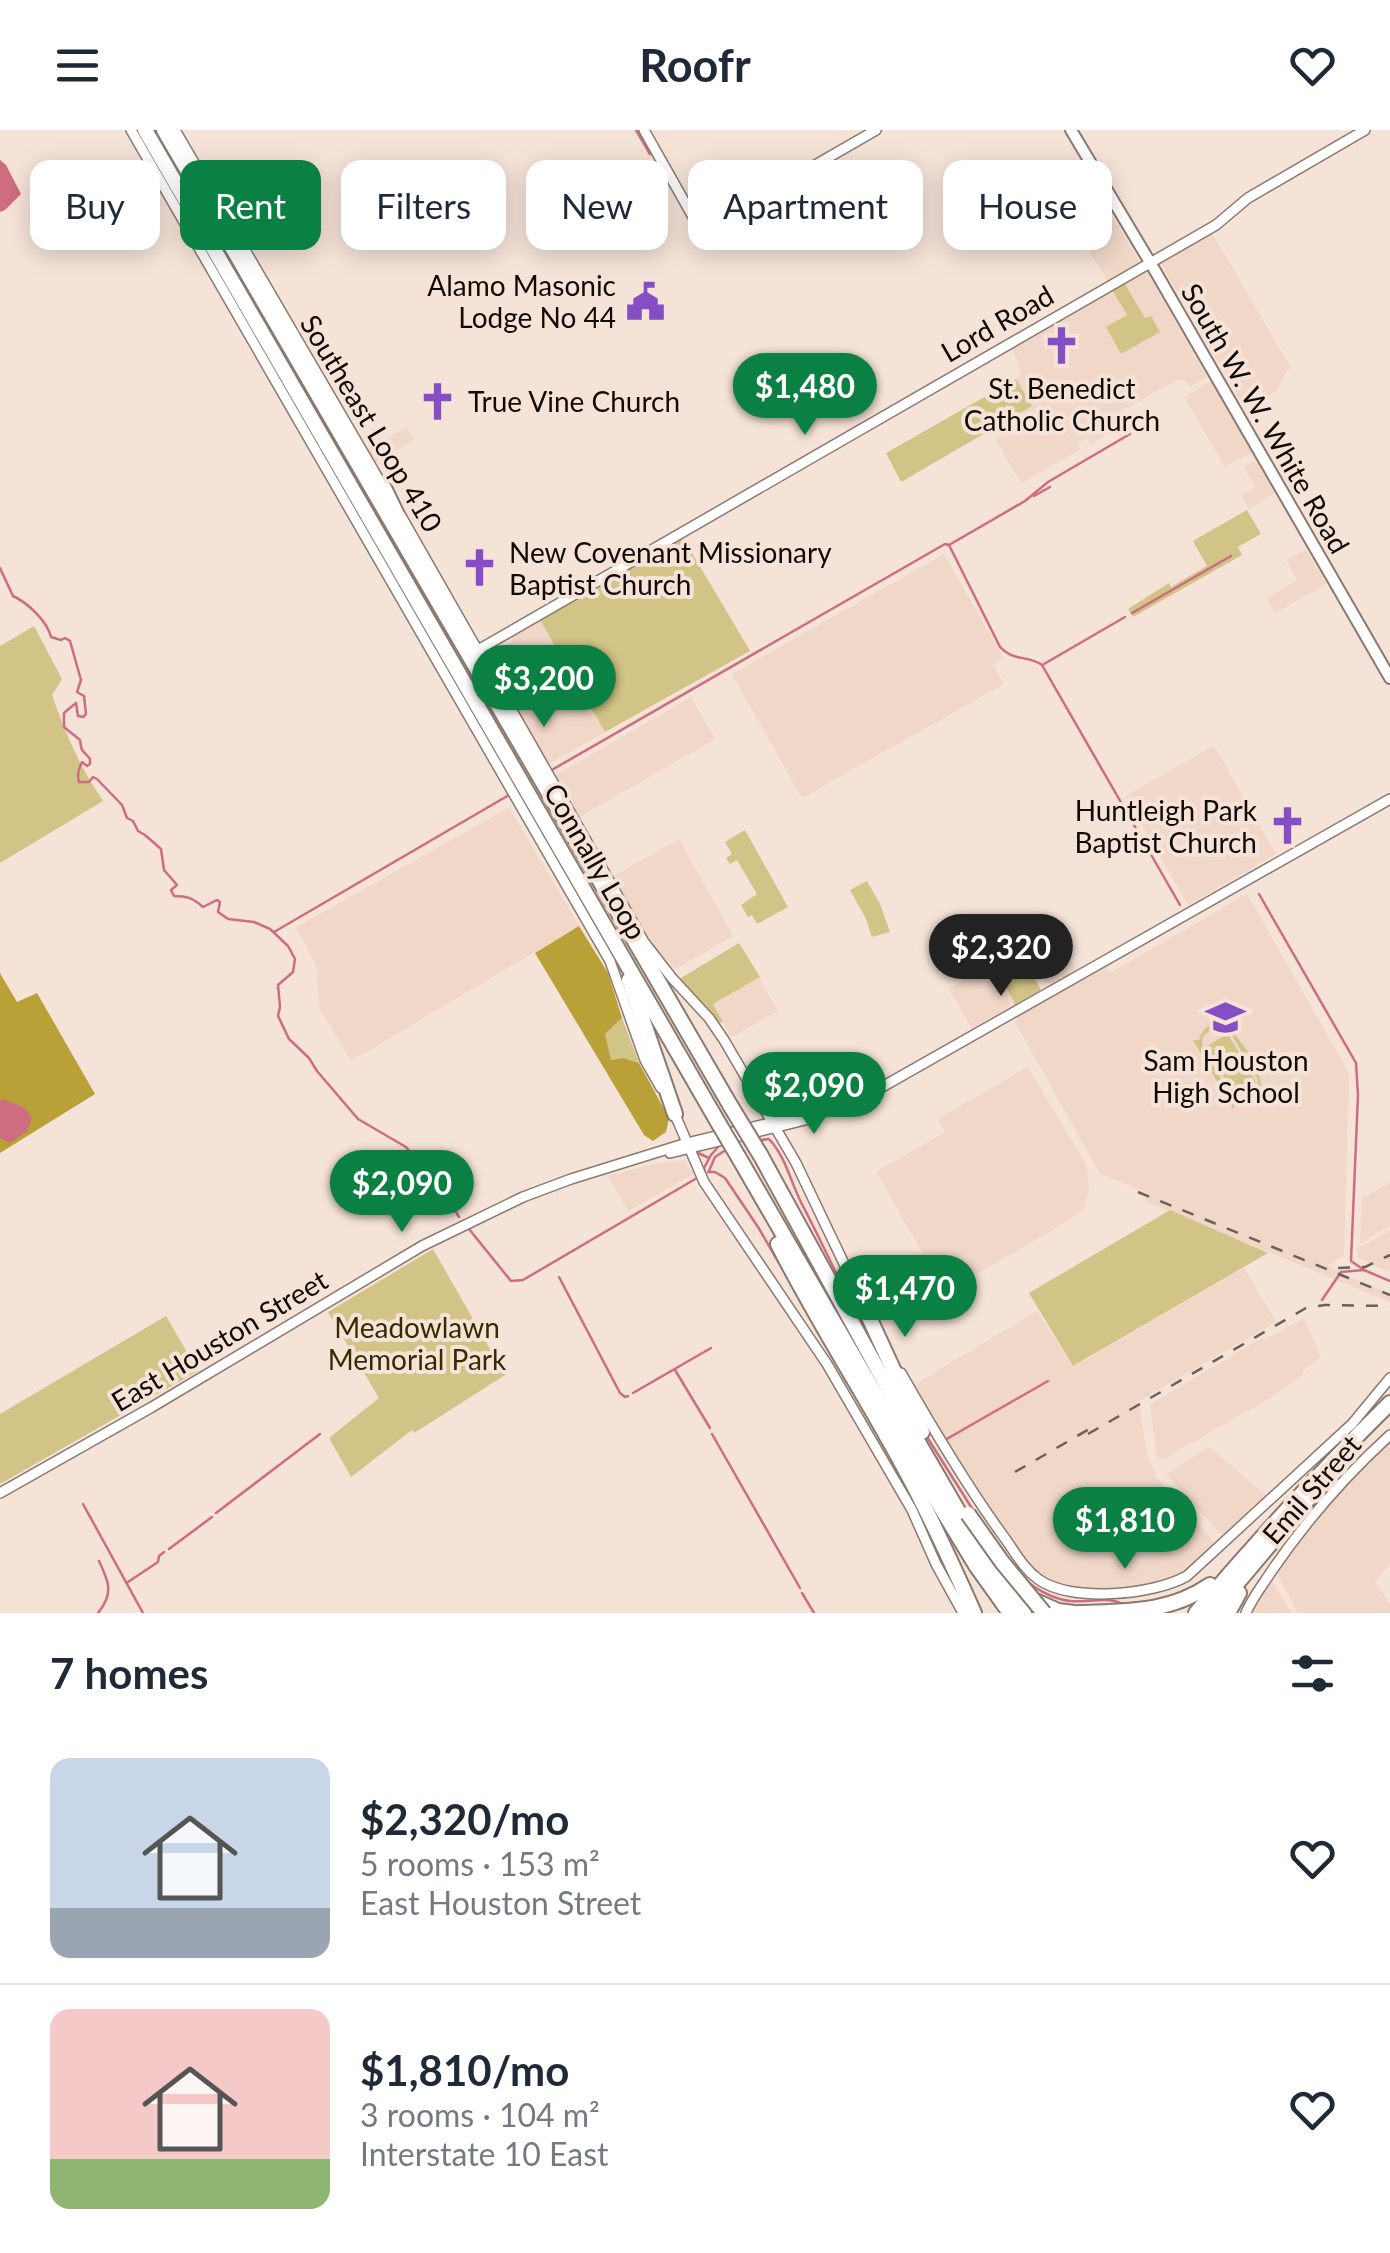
<!DOCTYPE html>
<meta charset="utf-8">
<style>
:root{--surface:#fff;--page:#f2f2f3;--text:#1f2937;--muted:#747a83;--line:#e0e1e3;--accent:#0b8043}
body{margin:0;font-family:Lato,sans-serif;background:var(--page);color:var(--text);height:100vh;display:flex;flex-direction:column;font-size:38px;white-space:nowrap}
*{box-sizing:border-box;margin:0}
p{font-size:32px;color:var(--muted)}
.icon{flex:none;width:55px;height:55px;fill:none;stroke:currentColor;stroke-width:2;stroke-linecap:round;stroke-linejoin:round}
.map{position:relative;height:1483px;overflow:hidden}
.sheet{display:flex;flex-direction:column;background:var(--surface);flex:1}
.sheet>*{flex:none}
.hud{position:absolute;left:30px;top:30px;width:1330px;height:90px;display:flex;gap:20px}
.price{position:absolute;translate:-50% -85px;padding:0 22px;border-radius:35px;background:var(--accent);color:#fff;font-size:32px;line-height:65px;filter:drop-shadow(0 2px 5px #0008)}
.price::after{content:'';position:absolute;left:50%;top:60px;width:30px;height:22px;margin-left:-15px;background:inherit;clip-path:polygon(0 0,100% 0,50% 100%)}
.price.on{background:#222;color:#fff}
ul{padding:0;list-style:none}
li{display:flex;align-items:center;gap:30px;height:250px;padding:0 50px}
li+li{border-top:2px solid var(--line)}
li span{display:grid;place-items:center;flex:none;width:280px;height:200px;border-radius:20px;color:#555}
li>.icon{margin-inline-start:auto}
span .icon{width:120px;height:120px;fill:#fffc;stroke-width:1}
li b{font-size:42px}
h2{display:flex;justify-content:space-between;align-items:center;height:120px;padding:0 50px;font-size:42px}
.tag{padding:0 35px;border-radius:20px;background:var(--surface);box-shadow:0 5px 25px #0003;font-size:35px;line-height:90px}
.tag.on{background:var(--accent);color:#fff}
header{display:flex;justify-content:space-between;align-items:center;height:130px;padding:0 50px;background:var(--surface);font-size:45px;font-weight:700}
.map>svg:first-child{display:block}
.built{fill:#f0d7c8}
.green{fill:#d2c387;fill-rule:evenodd}
.forest{fill:#baa137}
.water{fill:#ce6c80}
.lines{fill:none;stroke-linecap:round;stroke-linejoin:round}
.stream{stroke:#ce6c80;stroke-width:2.5}
.secondary-casing{stroke:#8a796f;stroke-width:12}
.primary-casing{stroke:#8a796f;stroke-width:14}
.highway-casing{stroke:#8a796f;stroke-width:18}
.secondary{stroke:#fff;stroke-width:9}
.primary{stroke:#fff;stroke-width:10}
.highway{stroke:#fff;stroke-width:14}
.rail{stroke:#6b605a;stroke-width:2.5;stroke-dasharray:12 12;stroke-linecap:butt}
.highway-bridge-casing{stroke:#8a796f;stroke-width:18;stroke-linecap:butt}
.highway-bridge{stroke:#fff;stroke-width:14}
.labels{text-anchor:middle;dominant-baseline:central;stroke-width:8;stroke-linejoin:round;paint-order:stroke}
.poi-label{font-size:28px;fill:#110b08;stroke:#f6e3d8;text-anchor:end}
.street-label{font-size:28px;fill:#110b08;stroke:#f6e3d8}
.park-label{font-size:28px;fill:#362b00;stroke:#f6e3d8}
</style>
<header><svg class="icon" aria-label="menu" viewBox="0 0 24 24"><path d="M4 6h16M4 12h16M4 18h16"/></svg>Roofr<svg class="icon" aria-label="heart" viewBox="0 0 24 24"><path d="M12 20l-8-8c-3-5 5-10 8-4 3-6 11-1 8 4z"/></svg></header>
<div class="map">
<svg width="1390" height="1483" viewBox="0 0 1390 1483">
<rect width="100%" height="100%" fill="#f6e3d8"/>
<g class="built">
<polygon points="1080,31 1109,80 1078,98 1064,74 1078,65 1064,40"/>
<polygon points="1114,89 1140,133 1108,151 1081,108"/>
<polygon points="1212,103 1291,238 1287,240 1277,261 1245,278 1160,133"/>
<polygon points="1146,140 1207,247 1191,256 1180,249 1175,251 1120,282 1118,289 1120,297 1092,314 1086,308 1081,311 1078,313 1080,320 1023,352 1020,352 996,310 1001,306 995,297 1031,276 1016,249 1021,245 1018,231 1010,217 1111,158 1127,185 1122,224 1159,202 1151,186 1145,189 1123,151"/>
<polygon points="1211,251 1252,322 1225,337 1184,267"/>
<polygon points="406,297 414,310 375,333 367,320"/>
<polygon points="1256,330 1275,363 1249,379 1241,365 1255,357 1244,337"/>
<polygon points="1306,419 1327,454 1275,483 1266,469 1297,450 1286,430"/>
<polygon points="944,424 1003,527 993,534 1004,554 802,668 732,544"/>
<polygon points="540,490 605,602 545,636 483,529 513,511 512,506"/>
<polygon points="691,567 715,609 578,688 554,646"/>
<polygon points="1214,616 1276,724 1188,775 1126,667 1127,665"/>
<polygon points="509,678 579,796 351,931 319,878 317,838 296,797"/>
<polygon points="679,709 733,806 676,839 651,814 612,747"/>
<polygon points="1247,764 1349,943 1344,1126 1328,1135 1345,1145 1390,1163 1390,1172 1144,1071 1148,1063 1100,1044 1015,892 1020,885 1106,838 1110,843"/>
<polygon points="1064,819 1075,838 1074,841 1050,855 1046,853 1036,836"/>
<polygon points="993,834 1016,873 972,898 949,859"/>
<polygon points="759,848 778,881 731,907 712,874"/>
<polygon points="1028,937 1086,1034 1089,1060 1084,1078 1060,1096 945,1162 876,1042 945,1002 938,989"/>
<polygon points="685,1031 693,1044 628,1081 608,1046 658,1033"/>
<polygon points="1390,1052 1390,1096 1360,1114 1362,1068"/>
<polygon points="1390,1100 1390,1142 1358,1128 1358,1118"/>
<polygon points="1244,1138 1276,1192 1139,1271 1147,1325 1157,1348 1215,1413 1214,1418 1188,1441 1166,1452 1130,1459 1067,1458 1042,1447 1025,1430 912,1256 1037,1181 1073,1237"/>
<polygon points="1304,1188 1321,1227 1305,1239 1302,1246 1275,1265 1164,1329 1157,1327 1150,1274 1262,1208 1264,1210"/>
<polygon points="1390,1311 1390,1433 1375,1451 1390,1475 1390,1483 1298,1483 1276,1442 1347,1352"/>
<polygon points="1209,1317 1268,1367 1229,1404 1221,1404 1166,1344"/>
<polygon points="1269,1453 1274,1453 1291,1483 1250,1483"/>
</g>
<g class="green">
<polygon points="1123,151 1145,188 1151,186 1160,202 1121,224 1106,197 1127,185 1111,158"/>
<polygon points="1016,249 1032,276 901,352 886,323"/>
<polygon points="1247,380 1261,404 1238,417 1242,425 1133,487 1128,479 1169,453 1171,457 1207,436 1193,411"/>
<polygon points="682,406 750,521 605,602 540,490"/>
<path d="M34,496L62,549L52,565C66,605 79,635 103,671L0,733V516Z"/>
<polygon points="745,700 788,777 757,794 752,785 748,787 741,775 757,764 737,730 730,734 726,728 732,724 725,712"/>
<polygon points="867,751 880,774 890,802 872,807 866,789 850,760"/>
<polygon points="1052,799 1064,819 1036,836 1025,815"/>
<polygon points="739,813 760,847 713,874 723,892 718,894 681,851 681,848"/>
<polygon points="1019,819 1041,860 1013,877 1015,873 993,834"/>
<polygon points="622,888 639,933 624,928 611,931 605,904"/>
<path d="M1220,893C1242,901 1291,982 1236,974L1233,979L1193,910H1199C1202,899 1209,894 1220,893ZM1215,897L1224,898L1230,902L1257,948L1259,960L1251,970L1239,972L1230,964L1204,920L1202,913L1203,906Z"/>
<polygon points="1228,904 1256,952 1234,965 1207,916"/>
<polygon points="1170,1080 1268,1123 1073,1236 1029,1163"/>
<polygon points="433,1119 505,1245 414,1303 412,1300 351,1347 329,1308 379,1268 328,1182"/>
<polygon points="166,1186 198,1241 0,1354 0,1284"/>
</g>
<g class="forest">
<polygon points="579,796 608,843 622,888 605,904 611,930 624,928 639,933 669,988 666,1002 653,1011 644,1005 535,823"/>
<polygon points="0,843 17,872 37,863 95,964 0,1023"/>
</g>
<g class="water">
<polygon points="0,30 6,35 21,64 5,80 0,82"/>
<polygon points="4,969 25,978 32,988 27,1001 10,1013 0,1008 0,970"/>
</g>
<g class="lines">
<g class="stream">
<polyline points="636,0 650,24"/>
<polyline points="1034,366 1050,357"/>
<polyline points="949,415 1025,371 1048,352 1130,304"/>
<path d="M0,438L13,466C28,473 47,491 51,507L61,510L65,508L70,511L81,550L77,562L84,566L86,584L83,587L78,586L76,573L64,583V597L80,610C82,624 82,619 90,629V634L87,636L82,632C79,638 77,646 79,652H89L93,647L97,649L122,675L127,688L133,691L138,701L145,705L161,719L164,740L177,755L171,760L174,766C187,766 193,768 203,777L217,770L220,772L218,782L228,789L254,792L270,799L288,816L295,829L293,842L278,855L280,877L278,886L289,909L309,928L317,941L358,989L406,1017L450,1072L459,1087"/>
<polyline points="1132,483 1231,426"/>
<polyline points="1044,534 1125,487"/>
<path d="M550,641L945,414L949,415L1000,517C1014,532 1029,525 1042,535L1180,775"/>
<polyline points="1259,764 1356,933 1358,965 1351,1131 1364,1140 1390,1151"/>
<polyline points="274,802 509,665"/>
<path d="M761,1010L769,1009C787,1028 791,1055 804,1078C823,1115 841,1153 859,1191"/>
<polyline points="698,1023 709,1028"/>
<polyline points="709,1041 715,1027 729,1018"/>
<polyline points="708,1042 715,1042 725,1048 758,1097 793,1157"/>
<polyline points="705,1044 704,1038 711,1025 719,1016"/>
<polyline points="469,1099 511,1151 523,1150 697,1048"/>
<polyline points="559,1147 620,1263 625,1267 628,1266"/>
<polyline points="1322,1170 1341,1142 1364,1140"/>
<polyline points="875,1220 883,1234"/>
<polyline points="675,1240 710,1298"/>
<polyline points="633,1263 711,1218"/>
<polyline points="712,1304 800,1458"/>
<polyline points="927,1307 973,1380"/>
<polyline points="945,1310 1048,1251"/>
<polyline points="83,1374 143,1483"/>
<polyline points="216,1383 320,1304"/>
<polyline points="169,1419 212,1387"/>
<path d="M1026,1451C1039,1461 1053,1469 1070,1471C1088,1473 1111,1465 1126,1476"/>
<polyline points="128,1452 158,1432 159,1426 164,1422"/>
<polyline points="802,1463 814,1483"/>
<path d="M98,1483C114,1463 109,1452 99,1431"/>
</g>
<defs>
<g id="secondary">
<polyline points="131,0 610,831 645,930 661,958"/>
<polyline points="175,0 385,360"/>
<polyline points="644,0 701,101 876,0"/>
<polyline points="401,386 644,812 672,848 709,888 724,910 796,1033 869,1186"/>
<polyline points="478,520 1216,95 1248,68 1365,0"/>
<polyline points="673,980 704,1052 827,1234 912,1380 936,1434 963,1483"/>
<polyline points="670,1023 805,990 882,957 1390,669"/>
<path d="M901,1243C933,1299 966,1355 1004,1407C1015,1422 1023,1438 1038,1449C1070,1473 1154,1465 1187,1446L1352,1294L1390,1248"/>
<polyline points="0,1363 152,1277 422,1116 523,1067 571,1049 687,1013 836,977"/>
<path d="M1246,1483C1252,1468 1262,1456 1271,1442C1305,1392 1345,1346 1390,1305"/>
</g>
<polyline id="primary" points="1071,0 1154,139 1390,548"/>
<g id="highway">
<polyline points="145,0 719,994"/>
<polyline points="164,0 730,975"/>
<polyline points="384,358 400,391"/>
<polyline points="629,850 675,984"/>
<polyline points="761,1026 907,1293 987,1431 1024,1483"/>
<polyline points="739,1028 943,1381 977,1437 1010,1483"/>
<path d="M778,1114C818,1193 866,1266 907,1343C932,1389 953,1436 974,1483"/>
<polyline points="868,1185 922,1302"/>
<polyline points="1033,1470 1058,1481 1074,1483"/>
<path d="M1079,1483C1128,1481 1169,1483 1210,1455"/>
<path d="M1196,1483C1258,1410 1322,1340 1390,1273"/>
<polyline points="1212,1483 1309,1368 1344,1332"/>
<polyline points="1228,1483 1239,1463"/>
</g>
</defs>
<use href="#secondary" class="secondary-casing"/>
<use href="#primary" class="primary-casing"/>
<use href="#highway" class="highway-casing"/>
<use href="#secondary" class="secondary"/>
<use href="#primary" class="primary"/>
<use href="#highway" class="highway"/>
<g class="rail">
<polyline points="1138,1062 1390,1165"/>
<polyline points="1338,1138 1365,1137 1390,1125"/>
<polyline points="1088,1304 1306,1178 1325,1175 1390,1176"/>
<polyline points="1015,1342 1098,1294"/>
</g>
<defs>
<g id="highway-bridge">
<polyline points="730,975 761,1026"/>
<polyline points="719,994 739,1028"/>
<polyline points="968,1384 1002,1432 1044,1483"/>
</g>
</defs>
<use href="#highway-bridge" class="highway-bridge-casing"/>
<use href="#highway-bridge" class="highway-bridge"/>
</g>
<defs>
<symbol id="civic-bare" viewBox="-9 -9 18 18"><path d="M-.6-6.5H3V-4.5H.6V-3L4-1V1h2V6H-6V1h2V-1L-.6-3ZM-1.2 2.5V6h2.4V2.5Z" fill="#864ec5" stroke="#f6e3d8" stroke-width="2.5" paint-order="stroke"/></symbol>
<symbol id="church-bare" viewBox="-9 -9 18 18"><path d="M-1.2-6h2.4v3.5h3.3v2.4h-3.3V6h-2.4V-.1h-3.3v-2.4h3.3Z" fill="#864ec5" stroke="#f6e3d8" stroke-width="2.5" paint-order="stroke"/></symbol>
<symbol id="school-bare" viewBox="-9 -9 18 18"><path d="M0-5L7-2L0 1L-7-2ZM-4 1L0 2.5L4 1V4Q0 6-4 4Z" fill="#864ec5" stroke="#f6e3d8" stroke-width="2.5" paint-order="stroke"/></symbol>
</defs>
<g fill-rule="evenodd">
<use href="#civic-bare" x="618" y="144" width="55" height="55"/>
<use href="#church-bare" x="1034" y="188" width="55" height="55"/>
<use href="#church-bare" x="410" y="244" width="55" height="55"/>
<use href="#church-bare" x="452" y="410" width="55" height="55"/>
<use href="#church-bare" x="1260" y="668" width="55" height="55"/>
<use href="#school-bare" x="1198" y="860" width="55" height="55"/>
</g>
<g class="labels">
<g class="poi-label">
<text x="616" y="155">Alamo Masonic<tspan x="616" dy="32">Lodge No 44</tspan></text>
<text x="1062" y="258" text-anchor="middle">St. Benedict<tspan x="1062" dy="32">Catholic Church</tspan></text>
<text x="468" y="271" text-anchor="start">True Vine Church</text>
<text x="509" y="422" text-anchor="start">New Covenant Missionary<tspan x="509" dy="32">Baptist Church</tspan></text>
<text x="1257" y="680">Huntleigh Park<tspan x="1257" dy="32">Baptist Church</tspan></text>
<text x="1226" y="930" text-anchor="middle">Sam Houston<tspan x="1226" dy="32">High School</tspan></text>
</g>
<g class="street-label">
<text transform="translate(997 193) rotate(-30)">Lord Road</text>
<text transform="translate(1266 288) rotate(60)">South W. W. White Road</text>
<text transform="translate(372 293) rotate(59)">Southeast Loop 410</text>
<text transform="translate(596 731) rotate(60)">Connally Loop</text>
<text transform="translate(219 1210) rotate(-31)">East Houston Street</text>
<text transform="translate(1311 1359) rotate(-49)">Emil Street</text>
</g>
<g class="park-label">
<text x="417" y="1197">Meadowlawn<tspan x="417" dy="32">Memorial Park</tspan></text>
</g>
</g>
</svg>
<b class="price" style="left:805px;top:308px">$1,480</b>
<b class="price" style="left:544px;top:600px">$3,200</b>
<b class="price on" style="left:1001px;top:869px">$2,320</b>
<b class="price" style="left:814px;top:1007px">$2,090</b>
<b class="price" style="left:402px;top:1105px">$2,090</b>
<b class="price" style="left:905px;top:1210px">$1,470</b>
<b class="price" style="left:1125px;top:1442px">$1,810</b>
<div class="hud">
<a class="tag">Buy</a>
<a class="tag on">Rent</a>
<a class="tag">Filters</a>
<a class="tag">New</a>
<a class="tag">Apartment</a>
<a class="tag">House</a>
</div>
</div>
<section class="sheet">
<h2>7 homes<svg class="icon" aria-label="filters" viewBox="0 0 24 24"><path d="M4 7h16M4 17h16"/><circle cx="9" cy="7" r="2"/><circle cx="15" cy="17" r="2"/></svg></h2>
<ul>
<li><span style="background:linear-gradient(#c9d6e8 75%,#9aa5b1 0)"><svg class="icon" aria-label="home" viewBox="0 0 24 24"><path d="M3 11l9-7 9 7M6 9v11h12V9"/></svg></span><div><b>$2,320/mo</b><p>5 rooms · 153 m²</p><p>East Houston Street</p></div><svg class="icon" aria-label="heart" viewBox="0 0 24 24"><path d="M12 20l-8-8c-3-5 5-10 8-4 3-6 11-1 8 4z"/></svg></li>
<li><span style="background:linear-gradient(#f6c9c9 75%,#8fb573 0)"><svg class="icon" aria-label="home" viewBox="0 0 24 24"><path d="M3 11l9-7 9 7M6 9v11h12V9"/></svg></span><div><b>$1,810/mo</b><p>3 rooms · 104 m²</p><p>Interstate 10 East</p></div><svg class="icon" aria-label="heart" viewBox="0 0 24 24"><path d="M12 20l-8-8c-3-5 5-10 8-4 3-6 11-1 8 4z"/></svg></li>
</ul>
</section>
